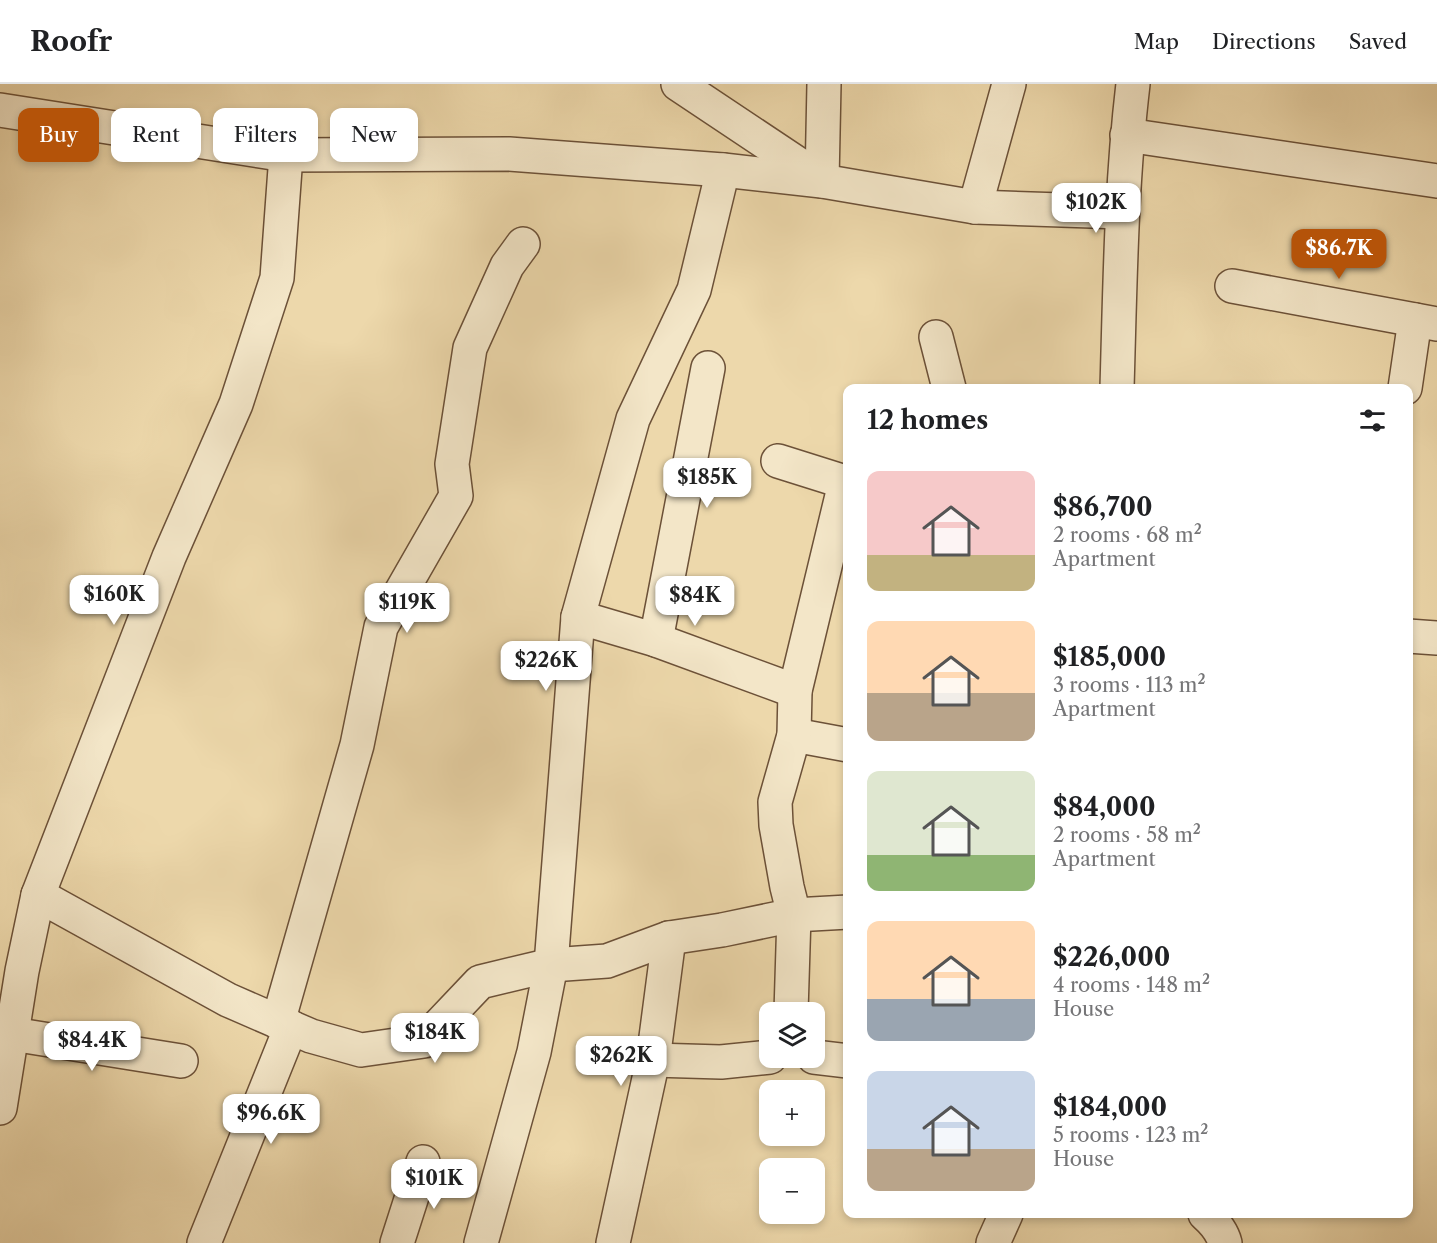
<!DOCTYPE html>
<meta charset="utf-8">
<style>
:root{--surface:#fff;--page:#f2f2f2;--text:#202124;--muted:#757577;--line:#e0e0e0;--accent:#b45309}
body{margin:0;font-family:"Libre Caslon Text",serif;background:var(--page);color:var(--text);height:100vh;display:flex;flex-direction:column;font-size:22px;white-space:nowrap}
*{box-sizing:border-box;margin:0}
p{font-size:20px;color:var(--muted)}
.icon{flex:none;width:33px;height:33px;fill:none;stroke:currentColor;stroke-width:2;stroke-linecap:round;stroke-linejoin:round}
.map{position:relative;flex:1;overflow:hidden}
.panel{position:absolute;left:843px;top:300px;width:570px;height:834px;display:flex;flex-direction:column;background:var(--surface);border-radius:12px;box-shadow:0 3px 9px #0003}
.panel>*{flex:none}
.guide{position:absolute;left:18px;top:24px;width:570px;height:54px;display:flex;gap:12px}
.buttons{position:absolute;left:759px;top:918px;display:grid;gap:12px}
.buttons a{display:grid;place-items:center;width:66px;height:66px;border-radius:12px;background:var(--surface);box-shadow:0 3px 9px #0003;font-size:30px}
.price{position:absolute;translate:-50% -51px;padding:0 14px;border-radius:12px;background:#fff;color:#222;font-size:20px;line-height:39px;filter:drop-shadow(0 2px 3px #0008)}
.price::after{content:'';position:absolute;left:50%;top:36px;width:18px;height:14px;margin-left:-9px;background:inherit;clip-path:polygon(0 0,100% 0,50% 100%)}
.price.selected{background:var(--accent);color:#fff}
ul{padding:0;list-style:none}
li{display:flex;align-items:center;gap:18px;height:150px;padding:0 24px}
li span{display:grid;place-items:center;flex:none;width:168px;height:120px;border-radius:12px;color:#555}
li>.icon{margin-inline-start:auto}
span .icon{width:72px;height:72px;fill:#fffc;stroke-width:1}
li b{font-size:26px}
h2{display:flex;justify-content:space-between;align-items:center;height:72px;padding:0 24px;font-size:26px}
.pill{padding:0 21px;border-radius:12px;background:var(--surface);box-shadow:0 3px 9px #0003;font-size:21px;line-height:54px}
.pill.selected{background:var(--accent);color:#fff}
header{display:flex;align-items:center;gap:36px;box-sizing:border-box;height:84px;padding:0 30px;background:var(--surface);border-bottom:2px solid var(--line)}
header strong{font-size:28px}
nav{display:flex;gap:33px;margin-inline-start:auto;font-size:21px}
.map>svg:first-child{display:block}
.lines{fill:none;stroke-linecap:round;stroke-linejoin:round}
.minor-casing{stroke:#6c5138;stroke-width:36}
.minor{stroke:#f3e6c8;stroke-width:33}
</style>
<header>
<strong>Roofr</strong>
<nav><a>Map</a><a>Directions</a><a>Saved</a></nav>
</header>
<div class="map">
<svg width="1437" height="1159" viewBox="0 0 1437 1159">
<rect width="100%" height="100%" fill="#edd8ab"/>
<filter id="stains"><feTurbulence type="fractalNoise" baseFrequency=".00333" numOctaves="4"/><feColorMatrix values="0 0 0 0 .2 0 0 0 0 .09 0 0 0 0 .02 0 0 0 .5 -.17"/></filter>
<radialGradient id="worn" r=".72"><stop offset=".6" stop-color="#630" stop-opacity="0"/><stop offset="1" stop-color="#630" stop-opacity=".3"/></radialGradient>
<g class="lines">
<defs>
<g id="minor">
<polyline points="678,0 819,94"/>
<polyline points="0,26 286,71 509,70 723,86 822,97 975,123 1122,128"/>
<polyline points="1127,51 1437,97"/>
<polyline points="822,97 824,0"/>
<polyline points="975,123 1009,0"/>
<polyline points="1232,202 1437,240"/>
<polyline points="936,253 949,304"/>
<path d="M1117,304C1120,203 1121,101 1133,0"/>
<polyline points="1405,304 1415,236"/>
<polyline points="778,377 848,399"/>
<polyline points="578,533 656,556 795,607"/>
<polyline points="1408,552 1437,554"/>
<polyline points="656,556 708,284"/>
<polyline points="794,651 848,661"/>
<polyline points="38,811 228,916 311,952 361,966 424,957 480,898 551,881 607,877 669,854 722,846 794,831 848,828"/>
<polyline points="791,928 794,831 787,803 776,741 775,718 794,651 795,607 845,399"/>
<polyline points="278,938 357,661 381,543 456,412 452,380 470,264 507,182 523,160"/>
<polyline points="12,950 181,977"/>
<polyline points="814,973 848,977"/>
<polyline points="653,976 721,978 770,973"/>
<polyline points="0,1024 22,887 38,811 169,473 236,320 277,194 286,71"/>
<path d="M1205,1130C1214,1138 1222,1147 1225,1159"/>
<polyline points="204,1159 291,943"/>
<polyline points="397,1159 423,1078"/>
<polyline points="481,1159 534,968 551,881 578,533 633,335 694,206 723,86"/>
<polyline points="613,1159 653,976 669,854"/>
<polyline points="993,1159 1006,1130"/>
</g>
</defs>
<use href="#minor" class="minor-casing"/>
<use href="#minor" class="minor"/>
</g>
<rect width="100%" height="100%" filter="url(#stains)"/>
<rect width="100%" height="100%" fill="url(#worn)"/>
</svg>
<div class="buttons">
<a><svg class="icon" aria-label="layers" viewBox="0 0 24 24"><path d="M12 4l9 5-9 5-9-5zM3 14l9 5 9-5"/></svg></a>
<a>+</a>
<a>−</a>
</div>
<b class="price" style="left:1096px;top:150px">$102K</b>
<b class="price selected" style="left:1339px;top:196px">$86.7K</b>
<b class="price" style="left:707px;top:425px">$185K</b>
<b class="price" style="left:114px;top:542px">$160K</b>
<b class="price" style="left:695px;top:543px">$84K</b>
<b class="price" style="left:407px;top:550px">$119K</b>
<b class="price" style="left:546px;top:608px">$226K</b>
<b class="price" style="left:435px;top:980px">$184K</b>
<b class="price" style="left:92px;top:988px">$84.4K</b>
<b class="price" style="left:621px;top:1003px">$262K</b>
<b class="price" style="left:271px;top:1061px">$96.6K</b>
<b class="price" style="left:434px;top:1126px">$101K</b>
<div class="guide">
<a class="pill selected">Buy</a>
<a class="pill">Rent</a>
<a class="pill">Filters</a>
<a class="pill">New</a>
</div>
<section class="panel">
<h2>12 homes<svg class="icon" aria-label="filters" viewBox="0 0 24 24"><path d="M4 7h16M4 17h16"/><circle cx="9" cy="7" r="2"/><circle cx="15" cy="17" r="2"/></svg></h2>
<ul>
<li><span style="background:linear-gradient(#f6c9c9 70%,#c2b280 0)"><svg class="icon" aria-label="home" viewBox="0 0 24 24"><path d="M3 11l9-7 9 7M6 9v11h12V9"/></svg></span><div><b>$86,700</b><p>2 rooms · 68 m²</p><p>Apartment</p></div></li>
<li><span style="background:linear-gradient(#ffd9b3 60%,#b9a48a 0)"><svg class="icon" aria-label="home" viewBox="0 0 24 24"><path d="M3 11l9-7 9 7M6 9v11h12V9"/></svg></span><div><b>$185,000</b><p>3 rooms · 113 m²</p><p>Apartment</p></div></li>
<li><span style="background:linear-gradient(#dfe7d0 70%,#8fb573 0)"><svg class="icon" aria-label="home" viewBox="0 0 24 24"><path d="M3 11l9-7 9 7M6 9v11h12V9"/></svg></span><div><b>$84,000</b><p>2 rooms · 58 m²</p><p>Apartment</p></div></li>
<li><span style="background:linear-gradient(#ffd9b3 65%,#9aa5b1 0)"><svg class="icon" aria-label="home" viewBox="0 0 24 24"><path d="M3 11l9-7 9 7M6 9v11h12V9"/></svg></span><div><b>$226,000</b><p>4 rooms · 148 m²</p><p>House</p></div></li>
<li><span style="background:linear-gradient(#c9d6e8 65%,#b9a48a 0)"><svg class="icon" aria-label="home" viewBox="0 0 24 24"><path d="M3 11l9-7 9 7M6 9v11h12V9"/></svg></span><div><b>$184,000</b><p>5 rooms · 123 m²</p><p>House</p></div></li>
</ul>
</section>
</div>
